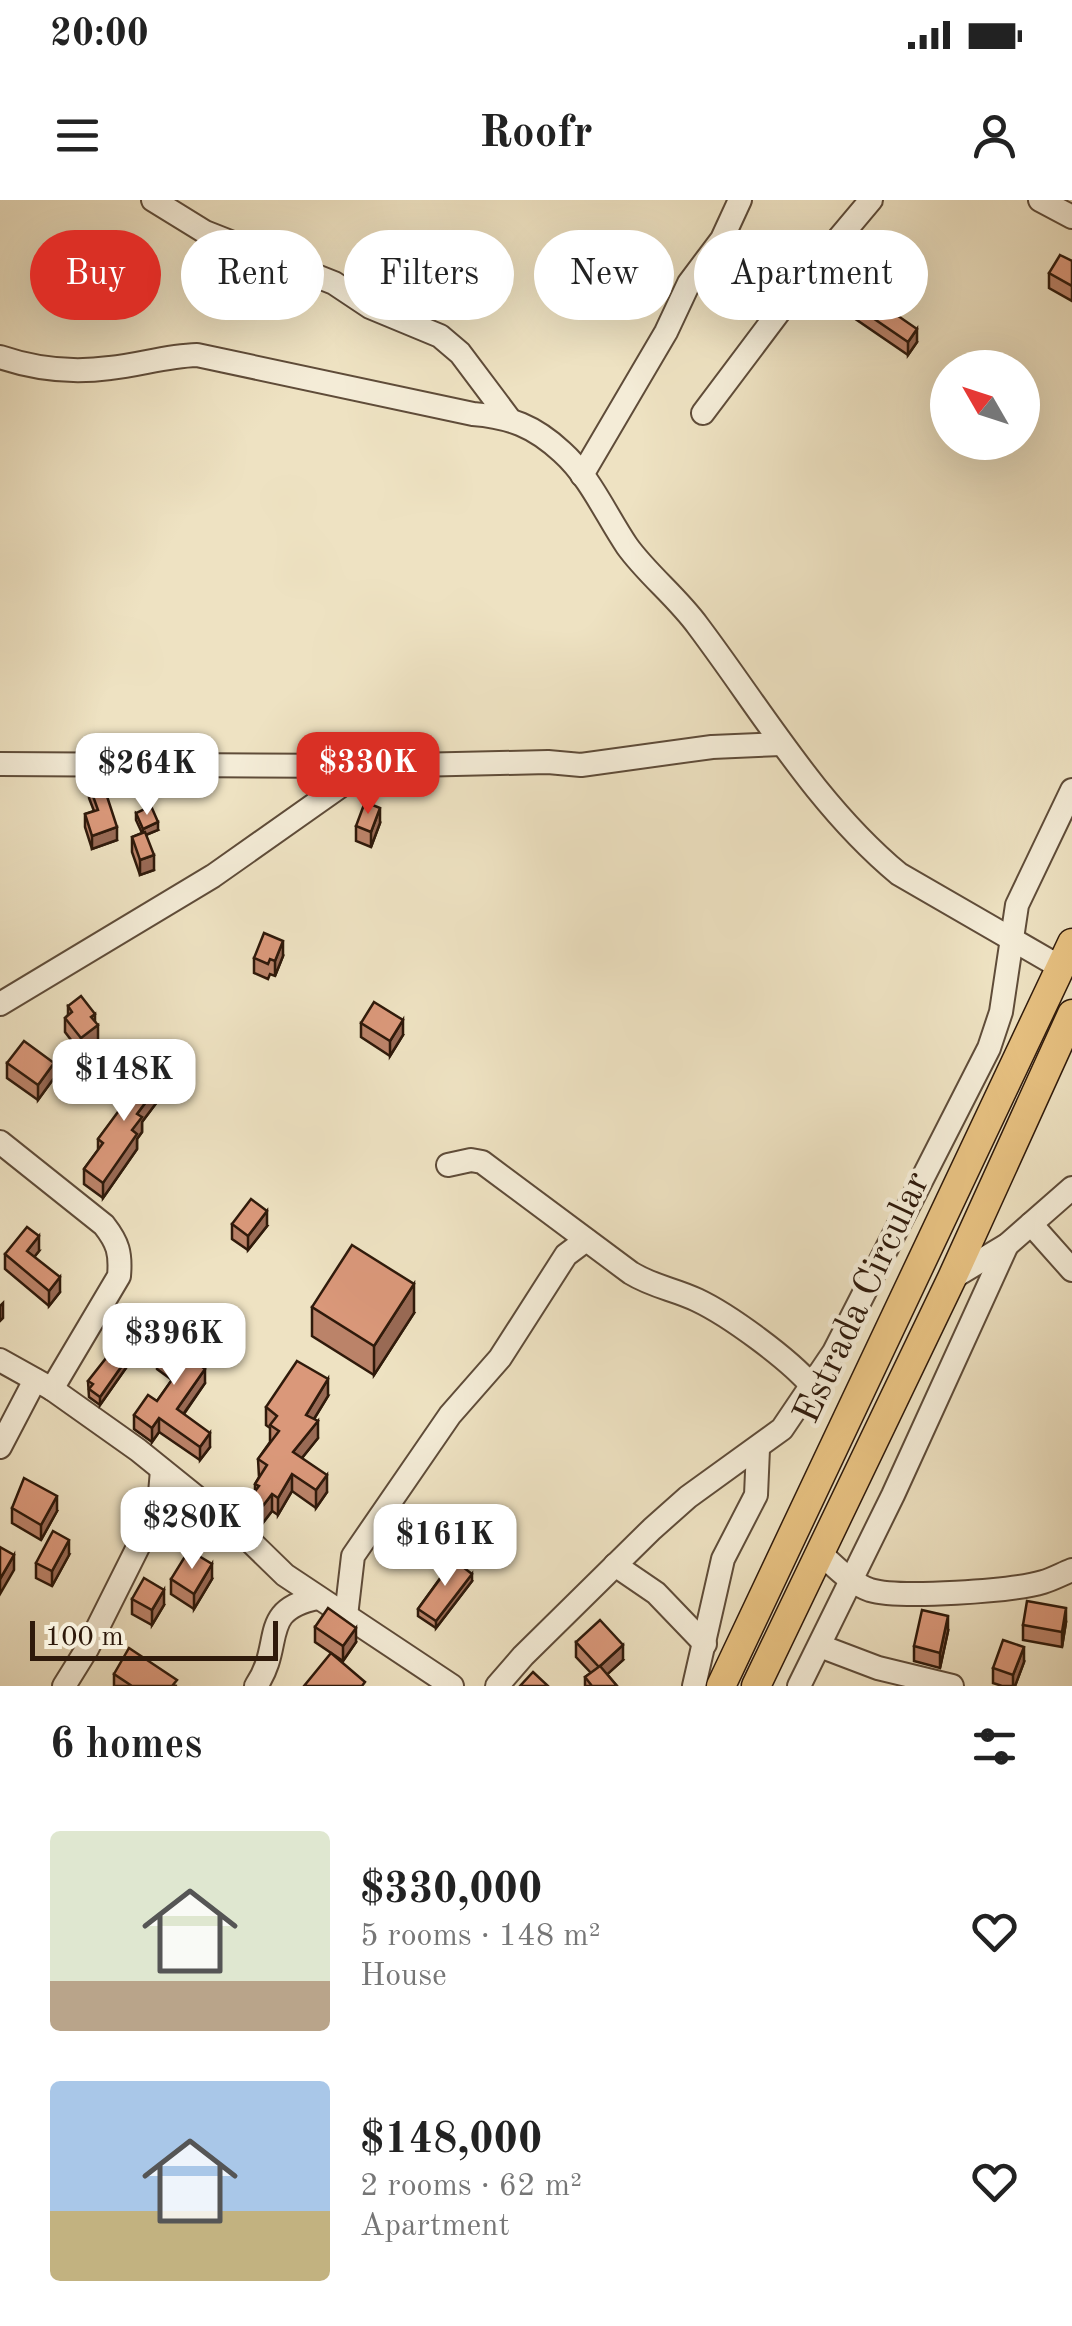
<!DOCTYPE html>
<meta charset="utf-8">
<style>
:root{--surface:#fff;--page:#f6f6f6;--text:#222;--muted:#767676;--accent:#d93025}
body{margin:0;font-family:"Old Standard TT",serif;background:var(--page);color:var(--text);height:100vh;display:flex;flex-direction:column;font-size:38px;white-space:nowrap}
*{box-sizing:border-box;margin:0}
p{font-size:32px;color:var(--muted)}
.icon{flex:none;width:55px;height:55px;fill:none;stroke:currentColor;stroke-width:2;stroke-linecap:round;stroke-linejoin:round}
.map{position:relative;height:1486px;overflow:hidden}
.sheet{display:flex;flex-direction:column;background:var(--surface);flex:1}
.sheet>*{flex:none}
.banner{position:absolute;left:30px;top:30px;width:1012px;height:90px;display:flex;gap:20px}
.needle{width:65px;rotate:309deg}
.buttons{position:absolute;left:930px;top:150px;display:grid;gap:20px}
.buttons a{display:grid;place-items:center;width:110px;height:110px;border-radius:50%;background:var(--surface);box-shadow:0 10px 40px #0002;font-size:50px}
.scale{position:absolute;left:30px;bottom:25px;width:248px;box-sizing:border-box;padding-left:10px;border:5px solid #2f1a0b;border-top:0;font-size:28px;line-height:35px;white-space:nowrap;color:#2f1a0b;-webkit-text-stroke:8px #f4ecd7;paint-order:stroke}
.price{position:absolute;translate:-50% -85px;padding:0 22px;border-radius:20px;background:#fff;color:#222;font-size:32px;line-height:65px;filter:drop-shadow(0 2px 5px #0008)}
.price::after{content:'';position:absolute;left:50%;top:60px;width:30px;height:22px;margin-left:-15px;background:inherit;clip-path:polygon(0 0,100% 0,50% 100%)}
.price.active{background:var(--accent);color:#fff}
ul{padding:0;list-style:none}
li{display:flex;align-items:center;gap:30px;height:250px;padding:0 50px}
li span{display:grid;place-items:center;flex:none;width:280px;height:200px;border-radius:10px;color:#555}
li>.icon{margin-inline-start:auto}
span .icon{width:120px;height:120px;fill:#fffc;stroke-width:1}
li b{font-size:42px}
h2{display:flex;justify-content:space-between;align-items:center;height:120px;padding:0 50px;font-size:42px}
.pill{padding:0 35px;border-radius:45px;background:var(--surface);box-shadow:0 10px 40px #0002;font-size:35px;line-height:90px}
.pill.active{background:var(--accent);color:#fff}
.status{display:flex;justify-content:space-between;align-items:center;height:70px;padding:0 50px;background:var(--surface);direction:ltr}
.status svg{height:28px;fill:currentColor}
header{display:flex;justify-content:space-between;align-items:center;height:130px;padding:0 50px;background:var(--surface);font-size:45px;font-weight:800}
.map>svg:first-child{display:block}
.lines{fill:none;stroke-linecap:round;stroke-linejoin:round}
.minor-casing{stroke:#5f4c39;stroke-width:26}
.major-casing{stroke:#2f1a0b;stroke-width:31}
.minor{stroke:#f4ecd7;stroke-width:22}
.major{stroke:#e7c181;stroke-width:28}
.wall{fill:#bb8369;stroke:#2f1a0b;stroke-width:2.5}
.shaded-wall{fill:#996a55;stroke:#2f1a0b;stroke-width:2.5}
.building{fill:#da987a;stroke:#2f1a0b;stroke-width:2.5}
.labels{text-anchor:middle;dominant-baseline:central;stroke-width:9;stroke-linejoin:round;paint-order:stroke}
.street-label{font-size:38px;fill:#2f1a0b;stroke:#f4ecd7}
</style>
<div class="status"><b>20:00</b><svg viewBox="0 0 49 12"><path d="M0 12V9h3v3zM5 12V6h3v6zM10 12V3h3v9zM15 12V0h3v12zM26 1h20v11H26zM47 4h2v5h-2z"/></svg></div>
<header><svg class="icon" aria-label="menu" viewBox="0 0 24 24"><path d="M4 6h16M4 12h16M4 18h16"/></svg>Roofr<svg class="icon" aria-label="person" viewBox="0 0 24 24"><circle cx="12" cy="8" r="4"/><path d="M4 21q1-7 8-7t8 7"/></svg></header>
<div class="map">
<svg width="1072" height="1486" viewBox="0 0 1072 1486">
<rect width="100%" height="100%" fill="#eee2c2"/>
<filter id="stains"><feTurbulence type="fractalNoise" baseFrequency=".002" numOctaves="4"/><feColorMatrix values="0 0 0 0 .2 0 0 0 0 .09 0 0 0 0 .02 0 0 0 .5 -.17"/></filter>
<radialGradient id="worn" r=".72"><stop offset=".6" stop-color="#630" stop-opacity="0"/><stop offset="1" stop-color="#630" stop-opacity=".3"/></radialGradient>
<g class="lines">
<defs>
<g id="minor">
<polyline points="153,0 205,32 334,83 370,107 440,136 460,153 508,217"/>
<polyline points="1040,0 1072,17"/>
<path d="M0,157C35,169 73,173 110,168C140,165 165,156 197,155L473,214C510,217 534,226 562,252C590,277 606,315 627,346C647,374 677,397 698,426C762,511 816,605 899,674L1060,767"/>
<polyline points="703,213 797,88 871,0"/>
<polyline points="582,275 666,132 689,83 722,39 740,0"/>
<polyline points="0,564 369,566 548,562 581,565 712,547 781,544"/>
<polyline points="0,804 213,676 369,566"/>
<path d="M0,942L104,1025C118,1043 121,1053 119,1076L52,1189"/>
<path d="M448,965L471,960L482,962L631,1073C654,1087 674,1089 697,1100C729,1115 789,1159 812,1186"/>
<polyline points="1031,1024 1072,1070"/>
<polyline points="952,1078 1007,1045 1072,988"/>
<polyline points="0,1160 52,1189 138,1250 247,1338 285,1375 452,1486"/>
<polyline points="0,1247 35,1180"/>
<path d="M820,1353C836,1367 850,1383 870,1390C899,1399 1013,1391 1043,1382C1053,1379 1062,1374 1072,1370"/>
<polyline points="615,1365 656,1393 705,1444"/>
<polyline points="346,1416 353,1356 450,1215 500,1158 566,1055 586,1040"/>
<polyline points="820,1446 878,1468 952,1486"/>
<polyline points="64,1486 87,1449 159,1305 162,1270"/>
<path d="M256,1486C285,1443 257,1411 317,1398"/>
<polyline points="497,1486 523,1456 652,1329 688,1297 782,1229 834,1152 989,848 1001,812 1017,705 1072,590"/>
<polyline points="694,1486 723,1359 756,1295 758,1249"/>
<polyline points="799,1486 893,1295 1007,1045"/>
</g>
<g id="major">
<polyline points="721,1486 1072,743"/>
<polyline points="756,1486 952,1078 1072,814"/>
</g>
</defs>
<use href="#minor" class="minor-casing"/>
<use href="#major" class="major-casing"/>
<use href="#minor" class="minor"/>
<use href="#major" class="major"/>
</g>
<g class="wall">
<polygon points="1072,61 1072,101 1049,88 1049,73"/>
<polygon points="629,63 667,75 652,94 629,78"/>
<polygon points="854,105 917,142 908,155 854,118"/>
<polygon points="89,585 117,640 92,649 85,627 85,614 94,611 89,598"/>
<polygon points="136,613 158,630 146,635 154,670 140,675 132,652 132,637 142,633 136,620"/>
<polygon points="380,623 371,647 356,641 356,626"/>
<polygon points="283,756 275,776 270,774 268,779 254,773 254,758"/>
<polygon points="68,806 95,822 98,840 81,853 65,832 65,818 68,815"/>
<polygon points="361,823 403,835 390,856 361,837"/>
<polygon points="7,863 54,878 38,900 7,878"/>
<polygon points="130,884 166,890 142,922 142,932 137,939 137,949 103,998 84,984 84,969 98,950 98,939 127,902 130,895"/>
<polygon points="232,1024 267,1026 248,1050 232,1039"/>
<polygon points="39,1051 34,1057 60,1092 49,1106 5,1069 5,1054"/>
<polygon points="312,1107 414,1113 374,1175 312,1136"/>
<polygon points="151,1146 187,1146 181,1153 205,1183 184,1214 210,1247 200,1260 159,1232 152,1242 134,1229 134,1215 157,1201 172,1180 157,1169 157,1164 151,1159"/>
<polygon points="128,1165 100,1205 89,1197 88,1181"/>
<polygon points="328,1196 314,1219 318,1238 302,1258 327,1292 316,1308 292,1291 278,1315 272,1311 262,1324 250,1315 250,1298 255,1291 255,1284 259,1277 258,1259 270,1242 270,1228 266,1225 266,1207"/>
<polygon points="12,1308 57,1311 41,1340 12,1323"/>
<polygon points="69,1355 52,1386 36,1378 36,1363"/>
<polygon points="440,1369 472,1381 436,1428 418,1416 418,1409 441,1377"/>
<polygon points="171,1379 212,1379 194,1409 171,1394"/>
<polygon points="132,1399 164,1405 152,1425 132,1414"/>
<polygon points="1066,1422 1062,1447 1023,1440 1023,1425"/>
<polygon points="315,1427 356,1442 343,1461 315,1442"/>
<polygon points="948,1431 940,1468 914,1461 914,1446"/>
<polygon points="576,1442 623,1460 607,1474 617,1486 585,1486 585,1477 591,1473 576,1457"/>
<polygon points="1024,1462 1015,1486 1002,1486 993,1483 993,1468"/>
<polygon points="114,1474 177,1486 114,1486"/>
</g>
<g class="shaded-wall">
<polygon points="667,60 667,75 652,94 652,80"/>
<polygon points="917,129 917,142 908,155 908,142"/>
<polygon points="1033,201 1033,208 1024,220 1024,213"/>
<polygon points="380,608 380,623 371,647 371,632"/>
<polygon points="158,622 158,630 143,636 143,629"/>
<polygon points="117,627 117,640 92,649 92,636"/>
<polygon points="154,655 154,670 140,675 140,660"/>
<polygon points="283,741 283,756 275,776 275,761"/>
<polygon points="95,814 95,827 98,825 98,840 81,853 81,838 91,817"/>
<polygon points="403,820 403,835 390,856 390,841"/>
<polygon points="54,863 54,878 38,900 38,885"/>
<polygon points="166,875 166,890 142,922 142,932 137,939 137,949 103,998 103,983 132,930 137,914"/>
<polygon points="267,1011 267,1026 248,1050 248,1036"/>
<polygon points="39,1036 39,1051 27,1066 27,1051"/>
<polygon points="60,1077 60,1092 49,1106 49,1091"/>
<polygon points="414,1084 414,1113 374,1175 374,1146"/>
<polygon points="3,1103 3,1118 0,1121 0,1106"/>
<polygon points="187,1132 187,1146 175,1162 175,1148"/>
<polygon points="128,1157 128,1165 100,1205 100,1197"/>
<polygon points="205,1169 205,1183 177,1223 177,1209"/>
<polygon points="328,1179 328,1196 306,1232 306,1215"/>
<polygon points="159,1218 159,1232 152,1242 152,1228"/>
<polygon points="318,1221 318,1238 293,1269 293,1252"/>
<polygon points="210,1233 210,1247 200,1260 200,1247"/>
<polygon points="292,1274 292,1291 278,1315 278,1298"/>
<polygon points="327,1275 327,1292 316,1308 316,1290"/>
<polygon points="272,1294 272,1311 262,1324 262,1307"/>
<polygon points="57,1296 57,1311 41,1340 41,1325"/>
<polygon points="69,1340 69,1355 52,1386 52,1371"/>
<polygon points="14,1355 14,1370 0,1394 0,1379"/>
<polygon points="212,1364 212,1379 194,1409 194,1394"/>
<polygon points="472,1374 472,1381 436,1428 436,1421"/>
<polygon points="164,1390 164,1405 152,1425 152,1410"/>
<polygon points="1066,1408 1066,1422 1062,1447 1062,1432"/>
<polygon points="948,1416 948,1431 940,1468 940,1453"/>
<polygon points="356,1428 356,1442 343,1461 343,1446"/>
<polygon points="623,1445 623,1460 599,1482 599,1467"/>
<polygon points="1024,1447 1024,1462 1015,1486 1013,1486 1013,1475"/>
</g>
<g class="building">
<polygon points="643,43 667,60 652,80 629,63"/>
<polygon points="1060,55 1072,61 1072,86 1049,73"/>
<polygon points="862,91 917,129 908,142 854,105"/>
<polygon points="978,158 990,168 971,168"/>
<polygon points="1022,193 1033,201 1024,213 1022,212"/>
<polygon points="102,581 117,627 92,636 85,614 98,610 89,585"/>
<polygon points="365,602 380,608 371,632 356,626"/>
<polygon points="151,606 158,622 143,629 136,613"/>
<polygon points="145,632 154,655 140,660 132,637"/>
<polygon points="264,733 283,741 275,761 270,759 268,764 254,758"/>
<polygon points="81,796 95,814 91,817 98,825 81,838 65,818 72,812 68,806"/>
<polygon points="374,802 403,820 390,841 361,823"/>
<polygon points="24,841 54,863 38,885 7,863"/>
<polygon points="145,863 166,875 137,914 142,917 132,930 137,934 103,983 84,969 103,943 98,939 126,901 131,904 127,899 136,888 130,884"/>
<polygon points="251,999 267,1011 248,1036 232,1024"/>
<polygon points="27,1027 39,1036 27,1051 60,1077 49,1091 5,1054"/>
<polygon points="352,1045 414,1084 374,1146 312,1107"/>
<polygon points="170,1119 187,1132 175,1148 205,1169 177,1209 210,1233 200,1247 159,1218 152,1228 134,1215 148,1195 157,1201 178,1171 157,1156 160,1152 151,1146"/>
<polygon points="114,1148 128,1157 100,1197 89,1189 93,1184 88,1181"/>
<polygon points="297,1161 328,1179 306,1215 318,1221 293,1252 327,1275 316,1290 292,1274 278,1298 272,1294 262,1307 250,1298 259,1286 255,1284 267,1265 258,1259 279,1231 270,1225 277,1216 266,1207"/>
<polygon points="24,1278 57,1296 41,1325 12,1308"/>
<polygon points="53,1331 69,1340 52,1371 36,1363"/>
<polygon points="0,1347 14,1355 0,1379"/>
<polygon points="189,1350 212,1364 194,1394 171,1379"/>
<polygon points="450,1357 472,1374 436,1421 418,1409 445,1372 440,1369"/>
<polygon points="144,1378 164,1390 152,1410 132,1399"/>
<polygon points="1027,1401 1066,1408 1062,1432 1023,1425"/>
<polygon points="328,1408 356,1428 343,1446 315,1427"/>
<polygon points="922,1410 948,1416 940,1453 914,1446"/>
<polygon points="600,1420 623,1445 599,1467 576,1442"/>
<polygon points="1003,1440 1024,1447 1013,1475 993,1468"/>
<polygon points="129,1448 177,1480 172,1486 132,1486 114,1474"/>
<polygon points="331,1453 365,1482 362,1486 304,1486"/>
<polygon points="600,1466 617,1486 592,1486 585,1477"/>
<polygon points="533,1472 548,1486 520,1486"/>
</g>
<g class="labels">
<g class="street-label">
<text transform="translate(863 1098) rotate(-65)">Estrada Circular</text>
</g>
</g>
<rect width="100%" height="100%" filter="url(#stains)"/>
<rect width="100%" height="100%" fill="url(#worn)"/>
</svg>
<div class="buttons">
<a><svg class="needle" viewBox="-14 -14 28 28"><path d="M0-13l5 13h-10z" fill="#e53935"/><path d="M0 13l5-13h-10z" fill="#767676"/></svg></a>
</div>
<div class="scale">100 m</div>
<b class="price active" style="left:368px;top:617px">$330K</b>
<b class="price" style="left:147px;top:618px">$264K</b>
<b class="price" style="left:124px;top:924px">$148K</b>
<b class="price" style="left:174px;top:1188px">$396K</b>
<b class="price" style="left:192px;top:1372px">$280K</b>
<b class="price" style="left:445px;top:1389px">$161K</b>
<div class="banner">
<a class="pill active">Buy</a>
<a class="pill">Rent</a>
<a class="pill">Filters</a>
<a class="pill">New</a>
<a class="pill">Apartment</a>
</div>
</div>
<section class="sheet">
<h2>6 homes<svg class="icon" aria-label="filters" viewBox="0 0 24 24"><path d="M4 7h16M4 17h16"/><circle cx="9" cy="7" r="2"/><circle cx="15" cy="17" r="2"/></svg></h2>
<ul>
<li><span style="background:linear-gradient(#dfe7d0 75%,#b9a48a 0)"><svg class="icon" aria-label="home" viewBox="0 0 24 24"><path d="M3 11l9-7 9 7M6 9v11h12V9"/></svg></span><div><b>$330,000</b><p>5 rooms · 148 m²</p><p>House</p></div><svg class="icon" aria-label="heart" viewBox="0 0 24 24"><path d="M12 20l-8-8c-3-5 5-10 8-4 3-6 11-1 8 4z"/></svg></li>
<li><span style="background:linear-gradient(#a9c7e8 65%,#c2b280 0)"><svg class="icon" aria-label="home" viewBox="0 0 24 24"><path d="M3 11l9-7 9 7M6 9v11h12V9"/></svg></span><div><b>$148,000</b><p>2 rooms · 62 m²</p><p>Apartment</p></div><svg class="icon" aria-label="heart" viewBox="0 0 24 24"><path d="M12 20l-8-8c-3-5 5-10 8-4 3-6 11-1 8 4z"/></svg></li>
</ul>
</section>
